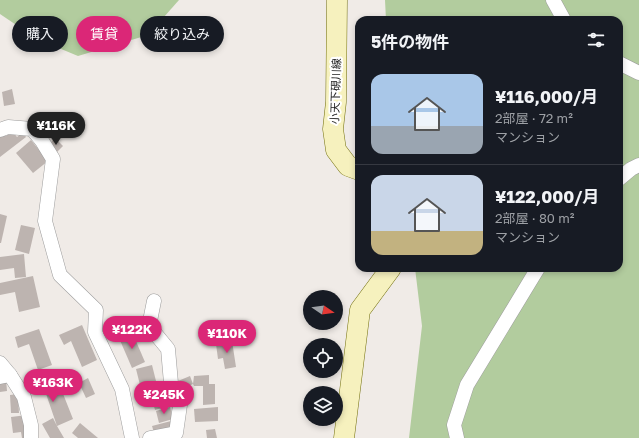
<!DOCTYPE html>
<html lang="ja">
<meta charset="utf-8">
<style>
:root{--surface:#171b24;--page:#20242c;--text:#f1f3f6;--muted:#9ea1a6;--line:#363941;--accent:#db2777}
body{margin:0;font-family:"Golos Text","Noto Sans JP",sans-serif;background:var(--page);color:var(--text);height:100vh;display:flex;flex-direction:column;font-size:15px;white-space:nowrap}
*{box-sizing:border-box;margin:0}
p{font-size:13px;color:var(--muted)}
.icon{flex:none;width:22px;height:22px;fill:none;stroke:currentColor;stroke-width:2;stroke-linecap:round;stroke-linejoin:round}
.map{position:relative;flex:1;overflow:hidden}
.details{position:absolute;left:355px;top:16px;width:268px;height:256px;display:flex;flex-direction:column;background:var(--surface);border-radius:12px;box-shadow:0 2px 6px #0003}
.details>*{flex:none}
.hud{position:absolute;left:12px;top:16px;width:283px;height:36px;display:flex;gap:8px}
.needle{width:26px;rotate:103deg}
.tools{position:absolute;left:303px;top:290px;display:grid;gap:8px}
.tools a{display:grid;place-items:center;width:40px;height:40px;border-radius:50%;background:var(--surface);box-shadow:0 2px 6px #0003;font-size:20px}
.price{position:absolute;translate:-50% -34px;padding:0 9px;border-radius:14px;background:var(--accent);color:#fff;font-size:13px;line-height:26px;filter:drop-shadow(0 1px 2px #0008)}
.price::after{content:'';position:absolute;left:50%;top:24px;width:12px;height:9px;margin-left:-6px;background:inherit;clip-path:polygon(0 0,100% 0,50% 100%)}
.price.active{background:#222;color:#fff}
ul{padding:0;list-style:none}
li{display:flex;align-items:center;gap:12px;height:100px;padding:0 16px}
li+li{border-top:1px solid var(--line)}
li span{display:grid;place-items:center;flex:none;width:112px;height:80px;border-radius:12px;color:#555}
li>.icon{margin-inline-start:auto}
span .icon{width:48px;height:48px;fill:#fffc;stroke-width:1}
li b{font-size:17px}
h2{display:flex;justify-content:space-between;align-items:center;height:48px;padding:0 16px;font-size:17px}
.pill{padding:0 14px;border-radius:18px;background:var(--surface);box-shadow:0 2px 6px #0003;font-size:14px;line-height:36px}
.pill.active{background:var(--accent);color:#fff}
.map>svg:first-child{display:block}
.forest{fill:#b2cc9e}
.building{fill:#bdb4b0}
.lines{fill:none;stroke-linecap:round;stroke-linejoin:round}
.street-casing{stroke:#9d9d9d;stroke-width:15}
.secondary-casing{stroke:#726f0c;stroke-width:21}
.street{stroke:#fff;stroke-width:14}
.secondary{stroke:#f6f1be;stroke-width:20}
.labels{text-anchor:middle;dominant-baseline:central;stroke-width:4;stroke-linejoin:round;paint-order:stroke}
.street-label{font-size:11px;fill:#202020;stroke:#fff}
</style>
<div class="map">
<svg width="639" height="438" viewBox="0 0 639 438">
<rect width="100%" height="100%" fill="#f0ebe7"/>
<g class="forest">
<polygon points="0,0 179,0 148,35 78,56 37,39 0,14"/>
<polygon points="385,0 639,0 639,438 409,438 422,326 415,268 619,268 619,20 386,20"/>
</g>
<g class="building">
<polygon points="12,89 15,104 4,106 2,92"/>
<polygon points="12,131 17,137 23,132 26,137 0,157 0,135 4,132 6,136"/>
<polygon points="55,138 63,146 56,153 48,145"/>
<polygon points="31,140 48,161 33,173 16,153"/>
<polygon points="0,214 7,216 1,243 0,243"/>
<polygon points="21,225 35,228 29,254 15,250"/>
<polygon points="24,254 26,277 15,278 14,268 0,270 0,257"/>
<polygon points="33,276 40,307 19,312 15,292 0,295 0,283"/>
<polygon points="82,325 97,360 82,367 71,341 64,345 59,335"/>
<polygon points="39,329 52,365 38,370 29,344 18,348 15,337"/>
<polygon points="132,332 145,362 132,368 119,338"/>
<polygon points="232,341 236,367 225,369 223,358 218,359 216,344"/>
<polygon points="152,365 157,385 141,389 136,369"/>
<polygon points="54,371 73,419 57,426 64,438 50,438 42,424 53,418 57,426 43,385 28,391 25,383"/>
<polygon points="209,375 209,384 215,384 215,404 203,405 203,386 194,386 193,384 181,389 178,381 190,376 193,384 194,376"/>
<polygon points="88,378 95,394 86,398 79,383"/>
<polygon points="6,379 7,391 0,392 0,380"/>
<polygon points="168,384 170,393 150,398 148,389"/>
<polygon points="172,393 175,404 155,410 152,399"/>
<polygon points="18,394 19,413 11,413 10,395"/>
<polygon points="170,407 173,419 159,423 156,411"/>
<polygon points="218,407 218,421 195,422 194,409"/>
<polygon points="27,415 30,438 22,438 21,432 13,433 11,417"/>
<polygon points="171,421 173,430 155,436 152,426"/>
<polygon points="80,423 98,438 78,438 72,433"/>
<polygon points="215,429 217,438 207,438 206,430"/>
</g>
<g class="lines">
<defs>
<g id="street">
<polyline points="553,0 564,20"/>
<polyline points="619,63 639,73"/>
<polyline points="0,130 8,127 32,129 42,141 53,159 45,221 60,275 96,310 95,332 122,389 132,438"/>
<polyline points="619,179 631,169 639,165"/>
<polyline points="0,363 10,375"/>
<polyline points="0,377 10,375 24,397 31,425 31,438"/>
<polyline points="150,438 176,433 180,405 171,383 168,349 149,326 154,301"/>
<polyline points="457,438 454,425 467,385 538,268"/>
</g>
<g id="secondary">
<polyline points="337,0 336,102 333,129 336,150 348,166 359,170"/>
<polyline points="344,438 360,310 391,268"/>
</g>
</defs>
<use href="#street" class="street-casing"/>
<use href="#secondary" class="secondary-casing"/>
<use href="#street" class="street"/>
<use href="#secondary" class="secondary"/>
</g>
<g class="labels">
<g class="street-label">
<text transform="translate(335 91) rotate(-88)">小天下硯川線</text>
</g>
</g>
</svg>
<div class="tools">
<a><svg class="needle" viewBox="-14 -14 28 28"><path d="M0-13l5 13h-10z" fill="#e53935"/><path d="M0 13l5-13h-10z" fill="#9ea1a6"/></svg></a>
<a><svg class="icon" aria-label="locate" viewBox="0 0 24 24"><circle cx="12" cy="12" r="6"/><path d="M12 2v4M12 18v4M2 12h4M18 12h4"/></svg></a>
<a><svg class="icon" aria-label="layers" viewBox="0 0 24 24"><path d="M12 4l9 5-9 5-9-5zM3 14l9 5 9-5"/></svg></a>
</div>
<b class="price active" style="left:56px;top:146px">¥116K</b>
<b class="price" style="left:132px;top:350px">¥122K</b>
<b class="price" style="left:227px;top:354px">¥110K</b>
<b class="price" style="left:53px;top:403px">¥163K</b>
<b class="price" style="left:164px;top:415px">¥245K</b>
<div class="hud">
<a class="pill">購入</a>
<a class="pill active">賃貸</a>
<a class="pill">絞り込み</a>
</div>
<section class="details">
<h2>5件の物件<svg class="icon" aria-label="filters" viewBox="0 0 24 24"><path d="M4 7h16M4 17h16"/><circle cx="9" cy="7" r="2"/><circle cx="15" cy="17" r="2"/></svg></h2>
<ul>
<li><span style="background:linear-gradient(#a9c7e8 65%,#9aa5b1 0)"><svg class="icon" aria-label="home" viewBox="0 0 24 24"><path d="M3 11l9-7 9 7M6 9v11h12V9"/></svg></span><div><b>¥116,000/月</b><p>2部屋 · 72 m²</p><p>マンション</p></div></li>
<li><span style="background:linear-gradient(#c9d6e8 70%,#c2b280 0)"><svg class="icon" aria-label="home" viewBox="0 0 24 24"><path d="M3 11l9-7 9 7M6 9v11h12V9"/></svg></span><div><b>¥122,000/月</b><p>2部屋 · 80 m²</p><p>マンション</p></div></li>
</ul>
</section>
</div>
